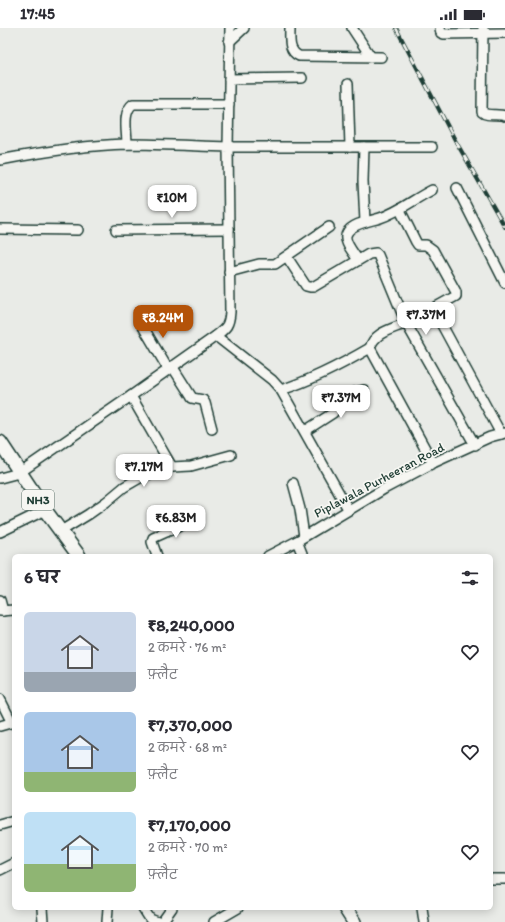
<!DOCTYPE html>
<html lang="hi">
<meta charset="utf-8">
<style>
:root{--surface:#fff;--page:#f2f2f3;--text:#2b2b33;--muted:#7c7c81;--accent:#b45309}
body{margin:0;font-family:Itim,"Playpen Sans Deva",sans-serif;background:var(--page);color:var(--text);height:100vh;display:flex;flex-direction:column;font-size:15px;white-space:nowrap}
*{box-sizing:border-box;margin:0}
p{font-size:13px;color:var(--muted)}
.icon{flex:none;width:22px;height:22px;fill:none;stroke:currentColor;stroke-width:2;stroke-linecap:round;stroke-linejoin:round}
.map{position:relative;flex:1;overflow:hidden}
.details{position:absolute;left:12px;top:526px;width:481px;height:356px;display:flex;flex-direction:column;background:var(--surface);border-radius:6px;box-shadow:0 2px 10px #0003}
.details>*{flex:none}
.price{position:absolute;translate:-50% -34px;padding:0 9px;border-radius:8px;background:#fff;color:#222;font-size:13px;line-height:26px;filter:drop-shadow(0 1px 2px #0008)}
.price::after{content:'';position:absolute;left:50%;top:24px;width:12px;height:9px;margin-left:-6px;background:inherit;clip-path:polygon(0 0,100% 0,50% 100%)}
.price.on{background:var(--accent);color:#fff}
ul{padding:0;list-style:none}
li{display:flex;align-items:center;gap:12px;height:100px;padding:0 12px}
li span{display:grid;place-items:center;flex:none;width:112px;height:80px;border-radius:6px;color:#555}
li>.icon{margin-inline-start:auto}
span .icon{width:48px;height:48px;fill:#fffc;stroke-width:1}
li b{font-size:17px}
h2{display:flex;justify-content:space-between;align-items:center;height:48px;padding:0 12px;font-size:17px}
.status{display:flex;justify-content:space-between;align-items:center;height:28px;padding:0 20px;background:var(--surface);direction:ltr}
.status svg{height:11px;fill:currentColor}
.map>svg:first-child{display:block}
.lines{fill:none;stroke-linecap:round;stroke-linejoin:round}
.minor-casing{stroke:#1f3d34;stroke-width:12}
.highway-casing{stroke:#1f3d34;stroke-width:16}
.minor{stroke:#f6f6f2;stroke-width:9}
.highway{stroke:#f6f6f2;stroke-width:13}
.rail-casing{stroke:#1f3d34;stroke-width:4}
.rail{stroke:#f6f6f2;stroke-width:2.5;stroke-dasharray:8;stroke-linecap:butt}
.labels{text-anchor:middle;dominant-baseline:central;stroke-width:3.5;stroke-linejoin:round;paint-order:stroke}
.shield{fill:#f6f6f2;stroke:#60746d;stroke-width:1}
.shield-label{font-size:12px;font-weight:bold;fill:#1f3d34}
.street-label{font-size:13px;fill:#1f3d34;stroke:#f6f6f2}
</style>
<div class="status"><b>17:45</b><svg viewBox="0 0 49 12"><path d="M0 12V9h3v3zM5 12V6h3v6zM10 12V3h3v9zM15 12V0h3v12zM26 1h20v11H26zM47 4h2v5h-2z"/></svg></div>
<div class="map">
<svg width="505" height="894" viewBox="0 0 505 894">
<rect width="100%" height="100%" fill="#e9ebe7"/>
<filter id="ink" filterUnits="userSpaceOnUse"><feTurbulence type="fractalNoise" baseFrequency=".025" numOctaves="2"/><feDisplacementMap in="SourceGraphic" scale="8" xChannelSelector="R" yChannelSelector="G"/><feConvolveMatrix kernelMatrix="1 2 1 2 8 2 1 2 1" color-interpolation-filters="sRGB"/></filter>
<g filter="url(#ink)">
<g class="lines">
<defs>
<g id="minor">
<polyline points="230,0 228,119 432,119"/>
<path d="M290,0C290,11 288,23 299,28L381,29"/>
<polyline points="352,0 371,29"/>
<polyline points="440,0 441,5 444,6 505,5"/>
<path d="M483,0L482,84C487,89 498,85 505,88"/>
<polyline points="229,14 244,0"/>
<polyline points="229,51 302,50"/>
<polyline points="348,56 350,119"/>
<path d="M127,116C127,104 122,84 133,76H229"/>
<polyline points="364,119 363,153 365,194"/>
<path d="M0,132C42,124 84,117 127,116C161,116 194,118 228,119L230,284C229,298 226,300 216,308L131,368L19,445L0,450"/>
<polyline points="457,160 505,255"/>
<polyline points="400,182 416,214 418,217 426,217 433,222 456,264 456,268 436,279 436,286 501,406"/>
<polyline points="0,201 78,202"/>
<polyline points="116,202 229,201"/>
<polyline points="287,229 306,258 310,259 313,259 369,226 376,225 378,227 406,295 475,417"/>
<path d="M358,232C354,225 342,213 347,205C352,195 371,193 380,190C399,184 414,171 432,162"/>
<polyline points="229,244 259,236 275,236 329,199"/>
<polyline points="139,292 168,341"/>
<path d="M406,295C393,301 374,304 370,320L433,435"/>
<polyline points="216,308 272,352 281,362 348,481"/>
<polyline points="172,338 191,368 192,370 203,372 205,375 212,401"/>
<path d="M281,362C312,352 341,337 370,320"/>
<polyline points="131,368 172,439"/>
<polyline points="305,403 333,385 334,382 331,373 333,370 364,362"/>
<polyline points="293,455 300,481 304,508"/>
<polyline points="61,503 89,486 106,474 124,459 143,448 172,439 191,438 231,427"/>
<polyline points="0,504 45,482"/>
<polyline points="297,513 303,528"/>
<polyline points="157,528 152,514 153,510 193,492"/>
<polyline points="268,528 297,513 384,461 433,435 490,409 505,405"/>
<polyline points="0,572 3,583"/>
<polyline points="0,583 14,582"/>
<polyline points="0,671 12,695"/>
<polyline points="0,698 14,694"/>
<polyline points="0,797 14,793"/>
<polyline points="0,842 14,835"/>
<polyline points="491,851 505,851"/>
<polyline points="42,880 43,894"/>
<polyline points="143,880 150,891 158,894"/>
<polyline points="422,880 424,894"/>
<polyline points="107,894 108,880"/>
<polyline points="162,894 172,880"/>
<polyline points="214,894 238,880"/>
</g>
<g id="highway">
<polyline points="0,414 45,482 79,528"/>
<polyline points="345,880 354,894"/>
</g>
</defs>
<use href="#minor" class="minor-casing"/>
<use href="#highway" class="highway-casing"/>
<use href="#minor" class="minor"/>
<use href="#highway" class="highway"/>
<defs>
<polyline id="rail" points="396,0 455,112 505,199"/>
</defs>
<use href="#rail" class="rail-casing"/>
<use href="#rail" class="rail"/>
</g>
</g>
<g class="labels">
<rect class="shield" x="22" y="462" width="32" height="20" rx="3"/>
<g class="shield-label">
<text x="38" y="472">NH3</text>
</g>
<g class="street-label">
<text transform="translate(379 452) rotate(-28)">Piplawala Purheeran Road</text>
</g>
</g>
</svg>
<b class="price" style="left:172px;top:191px">₹10M</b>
<b class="price" style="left:426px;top:308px">₹7.37M</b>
<b class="price on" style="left:163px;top:311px">₹8.24M</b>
<b class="price" style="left:341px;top:391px">₹7.37M</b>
<b class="price" style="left:144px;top:460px">₹7.17M</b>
<b class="price" style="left:176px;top:511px">₹6.83M</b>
<section class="details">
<h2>6 घर<svg class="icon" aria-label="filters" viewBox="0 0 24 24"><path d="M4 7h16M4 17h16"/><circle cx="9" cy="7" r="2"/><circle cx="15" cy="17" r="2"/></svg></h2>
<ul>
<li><span style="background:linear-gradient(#c9d6e8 75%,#9aa5b1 0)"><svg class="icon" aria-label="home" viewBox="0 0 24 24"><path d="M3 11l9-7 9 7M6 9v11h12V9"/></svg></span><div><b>₹8,240,000</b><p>2 कमरे · 76 m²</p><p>फ़्लैट</p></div><svg class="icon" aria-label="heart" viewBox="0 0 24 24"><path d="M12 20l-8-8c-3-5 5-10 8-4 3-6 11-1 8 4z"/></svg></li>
<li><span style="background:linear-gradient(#a9c7e8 75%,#8fb573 0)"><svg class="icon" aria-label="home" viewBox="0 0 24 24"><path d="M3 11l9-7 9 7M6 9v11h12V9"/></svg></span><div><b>₹7,370,000</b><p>2 कमरे · 68 m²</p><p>फ़्लैट</p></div><svg class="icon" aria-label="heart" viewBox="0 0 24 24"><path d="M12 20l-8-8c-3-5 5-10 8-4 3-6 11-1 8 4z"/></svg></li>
<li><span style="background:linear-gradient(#bfe0f5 65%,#8fb573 0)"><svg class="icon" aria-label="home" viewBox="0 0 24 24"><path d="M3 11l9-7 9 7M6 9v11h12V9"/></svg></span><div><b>₹7,170,000</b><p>2 कमरे · 70 m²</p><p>फ़्लैट</p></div><svg class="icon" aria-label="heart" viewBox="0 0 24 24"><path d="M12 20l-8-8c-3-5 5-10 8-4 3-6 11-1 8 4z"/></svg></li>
</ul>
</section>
</div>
